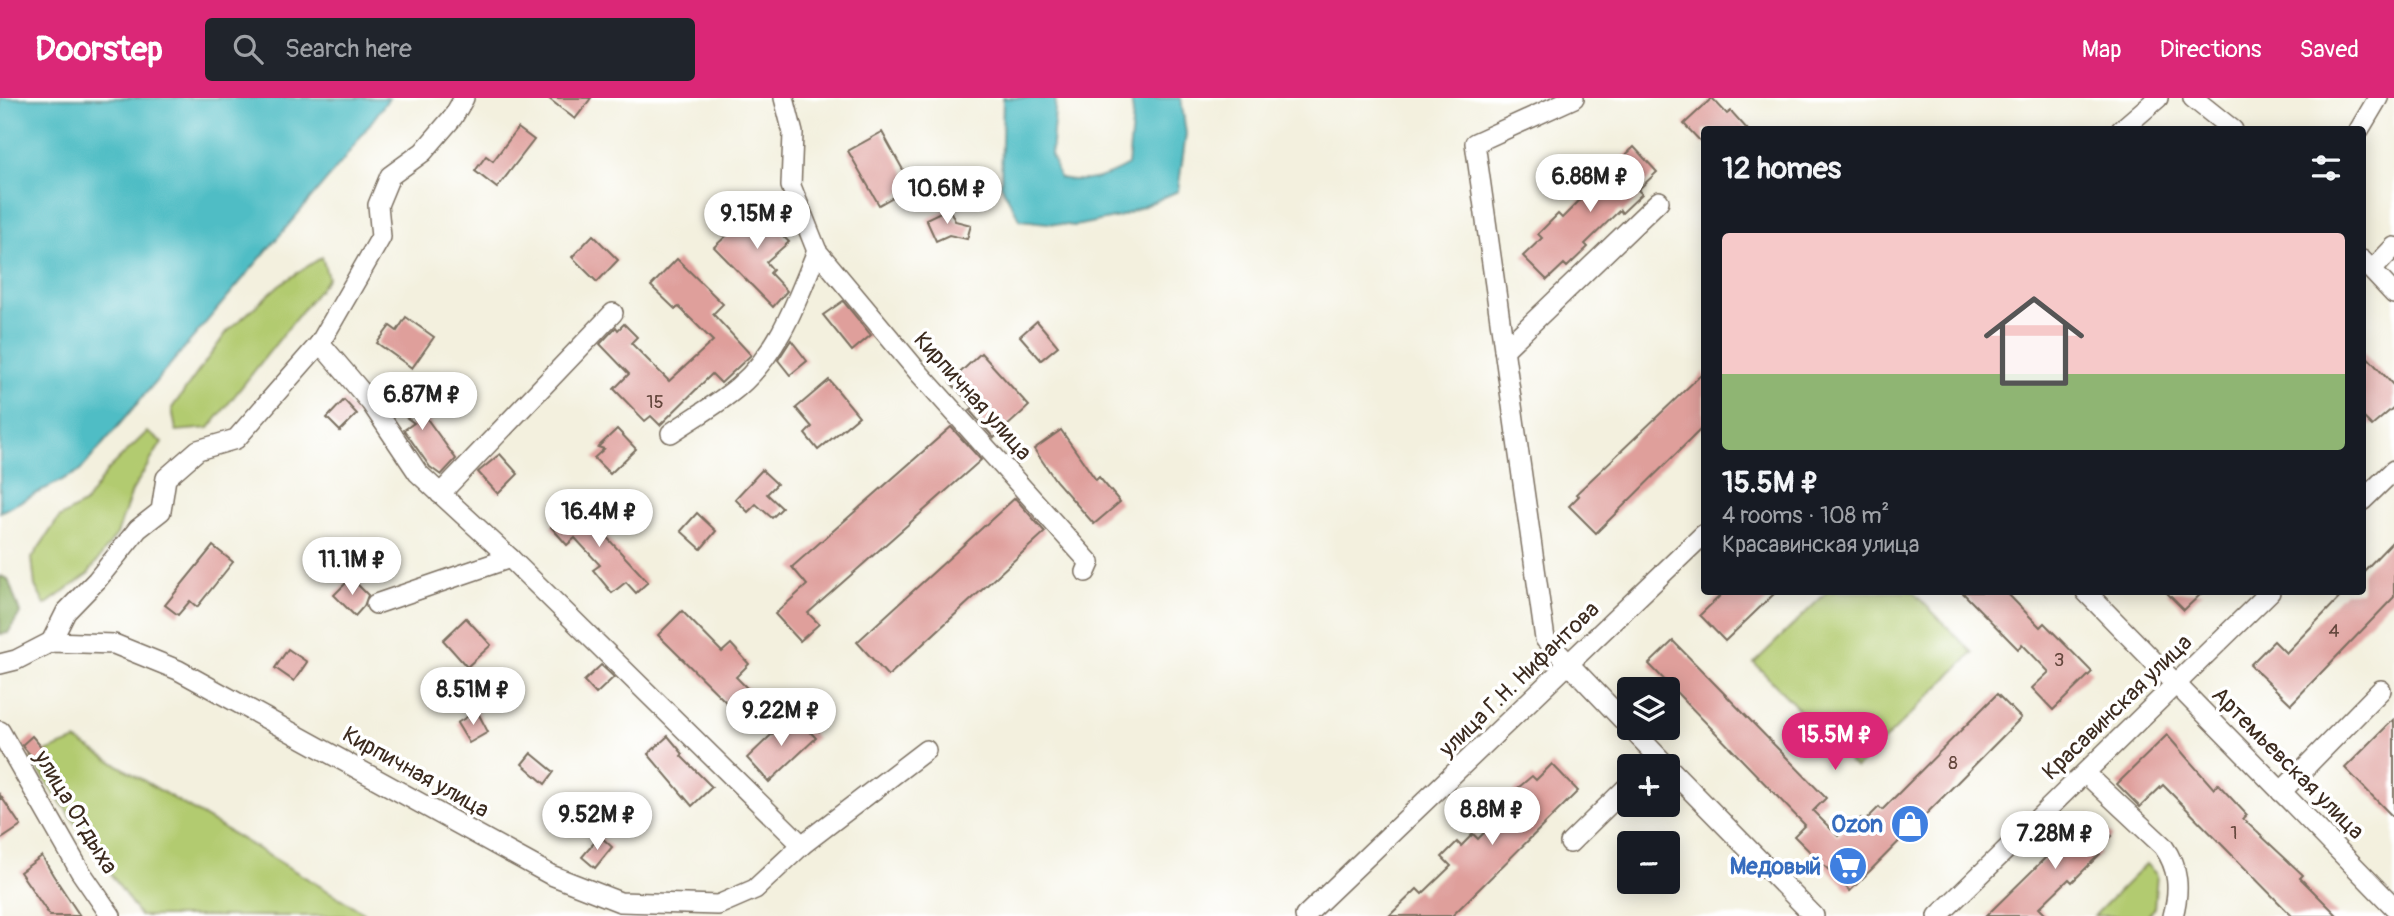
<!DOCTYPE html>
<meta charset="utf-8">
<style>
:root{--surface:#171b24;--page:#20242c;--text:#f1f3f6;--muted:#9ea1a6;--line:#363941;--accent:#db2777}
body{margin:0;font-family:Pangolin,sans-serif;background:var(--page);color:var(--text);height:100vh;display:flex;flex-direction:column;font-size:26px;white-space:nowrap}
*{box-sizing:border-box;margin:0}
p{font-size:23px;color:var(--muted)}
.icon{flex:none;width:38px;height:38px;fill:none;stroke:currentColor;stroke-width:2;stroke-linecap:round;stroke-linejoin:round}
.map{position:relative;flex:1;overflow:hidden}
.details{position:absolute;left:1701px;top:28px;width:665px;height:469px;display:flex;flex-direction:column;background:var(--surface);border-radius:7px;box-shadow:0 4px 18px #0003}
.details>*{flex:none}
.fabs{position:absolute;left:1617px;top:579px;display:grid;gap:14px}
.fabs a{display:grid;place-items:center;width:63px;height:63px;border-radius:7px;background:var(--surface);box-shadow:0 4px 18px #0003;font-size:35px}
.price{position:absolute;translate:-50% -60px;padding:0 16px;border-radius:24px;background:#fff;color:#222;font-size:23px;line-height:46px;filter:drop-shadow(0 2px 4px #0008)}
.price::after{content:'';position:absolute;left:50%;top:42px;width:21px;height:16px;margin-left:-10px;background:inherit;clip-path:polygon(0 0,100% 0,50% 100%)}
.price.selected{background:var(--accent);color:#fff}
ul{padding:0;list-style:none}
li{display:grid;align-content:center;gap:14px;height:371px;padding:0 21px}
li+li{border-top:2px solid var(--line)}
li span{display:grid;place-items:center;height:217px;border-radius:7px;color:#555}
li>.icon{margin-inline-start:auto}
span .icon{width:126px;height:126px;fill:#fffc;stroke-width:1}
li b{font-size:30px}
h2{display:flex;justify-content:space-between;align-items:center;height:84px;padding:0 21px;font-size:30px}
header{display:flex;align-items:center;gap:42px;box-sizing:border-box;height:98px;padding:0 35px;background:var(--accent);color:#fff}
header strong{font-size:33px}
nav{display:flex;gap:38px;margin-inline-start:auto;font-size:24px}
.search{width:490px;height:63px;background:var(--page);display:flex;align-items:center;gap:18px;box-sizing:border-box;padding:0 24px;border-radius:7px;color:var(--muted);font-size:26px}
.map>svg:first-child{display:block}
.green{fill:#b2cb70;stroke:#767a47;stroke-width:2}
.forest{fill:#8daf62;stroke:#646c40;stroke-width:2}
.water{fill:#4fbdc5;stroke:#457472;stroke-width:2}
.building{fill:#df9f9b}
.lines{fill:none;stroke-linecap:round;stroke-linejoin:round}
.minor-casing{stroke:#7b6f61;stroke-width:22}
.minor{stroke:#fff;stroke-width:19}
.labels{text-anchor:middle;dominant-baseline:central;stroke-width:7;stroke-linejoin:round;paint-order:stroke}
.number-label{font-size:19px;fill:#64473d}
.street-label{font-size:23px;fill:#3b2a1e;stroke:#fff}
.shop-label{font-size:23px;font-weight:bold;fill:#366cbe;stroke:#fff;text-anchor:end}
</style>
<header>
<strong>Doorstep</strong>
<div class="search"><svg class="icon" aria-label="search" viewBox="0 0 24 24"><circle cx="10" cy="10" r="6"/><path d="M15 15l6 6"/></svg>Search here</div>
<nav><a>Map</a><a>Directions</a><a>Saved</a></nav>
</header>
<div class="map">
<svg width="2394" height="818" viewBox="0 0 2394 818">
<rect width="100%" height="100%" fill="#fff"/>
<filter id="ink" filterUnits="userSpaceOnUse"><feTurbulence type="fractalNoise" baseFrequency=".0143" numOctaves="2"/><feDisplacementMap in="SourceGraphic" scale="14" xChannelSelector="R" yChannelSelector="G"/><feConvolveMatrix kernelMatrix="1 2 1 2 8 2 1 2 1" color-interpolation-filters="sRGB"/></filter>
<filter id="wash" filterUnits="userSpaceOnUse"><feTurbulence type="fractalNoise" baseFrequency=".00686" numOctaves="4" result="noise"/><feDisplacementMap in="SourceGraphic" scale="28" xChannelSelector="R" yChannelSelector="G"/><feGaussianBlur stdDeviation="1.57" result="paint"/><feColorMatrix in="noise" values="0 0 0 0 0 0 0 0 0 0 0 0 0 0 0 0 0 1.4 0 .05"/><feComposite in="paint" operator="in"/></filter>
<g filter="url(#wash)">
<rect width="100%" height="100%" fill="#f3f0de"/>
<g class="green">
<polygon points="322,159 328,180 209,330 176,333 172,310 227,234 279,187"/>
<polygon points="147,334 162,344 132,393 117,436 87,477 45,507 35,488 32,460 59,420 85,405 108,372"/>
<polygon points="1827,494 1913,494 1973,555 1856,670 1754,565"/>
<polygon points="76,642 363,814 367,818 140,818 30,660"/>
<polygon points="2146,766 2157,777 2154,811 2147,818 2094,818"/>
</g>
<polygon class="forest" points="0,478 8,481 20,515 8,535 0,536"/>
<g class="water">
<polygon points="0,0 389,0 341,65 80,373 0,414"/>
<path d="M1003,0H1056L1051,57L1060,80C1087,86 1105,80 1128,67L1133,16L1131,0H1181L1186,36L1178,93L1119,119L1075,128L1020,122L1001,87Z"/>
</g>
<g id="blocks">
<g class="building">
<polygon points="548,0 591,0 575,21"/>
<polygon points="1712,0 1727,16 1731,13 1748,32 1704,32 1704,47 1684,26"/>
<polygon points="518,30 534,42 497,90 475,73 486,58 493,63"/>
<polygon points="882,34 912,88 879,107 848,53"/>
<polygon points="1634,49 1657,74 1638,92 1642,96 1622,115 1620,112 1585,146 1588,149 1567,169 1564,166 1547,182 1523,158 1542,140 1538,136 1558,116 1562,120 1596,86 1592,83 1612,63 1615,67"/>
<polygon points="770,106 790,129 782,137 789,144 766,164 773,172 770,175 787,193 773,209 714,149 756,111 758,117"/>
<polygon points="949,110 955,123 971,127 967,141 949,137 936,143 926,121"/>
<polygon points="593,137 618,162 597,184 572,159"/>
<polygon points="677,161 723,206 713,216 751,257 721,285 712,276 660,327 651,318 645,323 614,291 629,276 600,246 616,229 618,232 624,226 637,239 631,245 669,283 713,243 679,209 675,211 651,188"/>
<polygon points="843,203 871,237 852,253 823,217"/>
<polygon points="406,219 434,239 412,270 377,245 390,228 397,233"/>
<polygon points="1037,223 1058,248 1041,262 1020,238"/>
<polygon points="791,242 807,263 790,277 778,262"/>
<polygon points="2362,253 2394,288 2394,309 2372,328 2362,318"/>
<polygon points="981,255 1029,308 994,340 970,313 974,310 950,284"/>
<polygon points="1704,274 1704,328 1596,435 1569,408 1579,398 1576,396"/>
<polygon points="829,282 859,318 818,352 805,336 812,329 796,310"/>
<polygon points="397,288 419,304 417,307 456,361 441,377 430,369 404,332 414,325 385,304"/>
<polygon points="344,302 357,316 340,333 327,320"/>
<polygon points="951,329 981,362 808,515 819,526 800,543 775,516 807,487 792,469"/>
<polygon points="617,331 636,351 610,376 594,360 604,351 598,349"/>
<polygon points="1061,332 1096,382 1099,379 1120,404 1094,426 1056,383 1034,351"/>
<polygon points="500,356 518,376 498,396 478,374"/>
<polygon points="762,372 777,386 767,396 782,410 772,420 756,406 748,414 735,401"/>
<polygon points="1015,400 1045,434 888,578 857,544"/>
<polygon points="579,403 603,430 600,432 648,484 636,495 626,484 612,495 593,472 600,467 575,440 567,447 551,429"/>
<polygon points="697,415 716,433 701,451 681,433"/>
<polygon points="2394,442 2394,499 2291,606 2250,567 2274,543 2286,555 2345,494 2362,494 2362,475"/>
<polygon points="213,448 233,464 197,509 190,503 178,517 165,507"/>
<polygon points="351,480 368,497 364,508 355,518 334,497"/>
<polygon points="1724,494 1776,494 1725,543 1700,517"/>
<polygon points="1962,494 2006,494 2040,529 2044,525 2092,574 2053,612 2032,590 2049,574 2022,546 2018,551"/>
<polygon points="2166,494 2203,494 2184,512"/>
<polygon points="682,513 722,554 731,546 749,566 736,579 750,593 733,611 658,537"/>
<polygon points="466,520 491,547 467,569 443,542"/>
<polygon points="1673,543 1826,700 1813,713 1838,738 1849,726 1852,729 1861,720 1865,723 1879,709 1882,712 1997,596 2021,620 1850,793 1794,738 1805,727 1649,566"/>
<polygon points="288,551 307,564 294,583 275,570"/>
<polygon points="601,567 614,579 596,596 584,583"/>
<polygon points="477,613 488,634 469,645 457,625"/>
<polygon points="793,616 816,640 769,684 747,660"/>
<polygon points="2394,621 2394,720 2345,670"/>
<polygon points="2167,637 2214,691 2218,686 2247,717 2243,721 2303,777 2300,780 2338,818 2292,818 2163,687 2140,709 2117,686"/>
<polygon points="32,638 50,659 39,668 22,647"/>
<polygon points="668,638 683,656 681,658 712,689 692,708 648,656"/>
<polygon points="531,655 554,674 545,686 522,666"/>
<polygon points="1552,666 1578,693 1452,818 1389,818 1417,791 1422,796 1451,768 1442,759 1457,744 1461,748 1473,736 1478,741 1511,707 1505,701 1532,678 1536,682"/>
<polygon points="0,697 21,728 0,742"/>
<polygon points="2090,716 2112,738 2097,753 2100,756 2072,784 2069,781 2039,810 2047,818 1986,818"/>
<polygon points="600,738 612,749 595,770 582,759"/>
<polygon points="42,758 53,777 80,818 50,818 20,774"/>
</g>
</g>
</g>
<g filter="url(#ink)">
<use href="#blocks" fill-opacity="0" stroke="#7b6f61" stroke-width="2"/>
<g class="lines">
<defs>
<g id="minor">
<polyline points="784,0 793,35 791,88 817,153 919,275 1090,465 1086,474"/>
<polyline points="1574,0 1475,45 1545,541 1667,668"/>
<polyline points="2193,0 2233,32"/>
<polyline points="2121,32 2158,0"/>
<polyline points="2359,32 2378,0"/>
<polyline points="2362,162 2394,196"/>
<polyline points="2372,172 2394,149"/>
<polyline points="320,245 371,305 418,375 510,460 802,747"/>
<polyline points="1504,252 1659,103"/>
<path d="M671,335C693,320 718,306 738,289C780,253 797,202 817,153"/>
<polyline points="440,396 613,215"/>
<polyline points="2362,403 2394,372"/>
<polyline points="2086,494 2394,809"/>
<polyline points="376,506 510,460"/>
<polyline points="51,544 66,514 97,482 138,431 161,413 166,380 198,352 236,341 320,245 381,139 378,107 390,78 423,54 453,19 464,0"/>
<polyline points="0,566 16,562 51,544 114,546 178,572 551,777 620,804 718,807 755,791 802,747 926,652"/>
<polyline points="0,633 80,773 111,818"/>
<polyline points="1668,669 1814,818"/>
<path d="M2085,675L2163,748C2179,770 2180,792 2173,818"/>
<polyline points="2281,694 2381,592"/>
<polyline points="1570,745 1629,687"/>
<polyline points="1305,818 1704,436"/>
<polyline points="1938,818 2270,494"/>
</g>
</defs>
<use href="#minor" class="minor-casing"/>
<use href="#minor" class="minor"/>
</g>
</g>
<defs>
<symbol id="shop-disc" viewBox="-11 -11 22 22"><circle r="9.5" fill="#3f7fe0" stroke="#fff"/><path d="M-5-2.5h2.3a2.7 3.5 0 0 1 5.4 0H5L5.5 6h-11ZM-1.5-2.5h3a1.5 2.3 0 0 0-3 0Z" fill="#fff"/></symbol>
<symbol id="supermarket-disc" viewBox="-11 -11 22 22"><circle r="9.5" fill="#3f7fe0" stroke="#fff"/><path d="M-6-5.5h2.5l.6 2H6L4.5 2H-2.5L-4.4-4H-6ZM-1.5 3.2a1.3 1.3 0 1 0 .1 0ZM3 3.2a1.3 1.3 0 1 0 .1 0Z" fill="#fff"/></symbol>
</defs>
<g fill-rule="evenodd">
<use href="#shop-disc" x="1888" y="704" width="44" height="44"/>
<use href="#supermarket-disc" x="1826" y="746" width="44" height="44"/>
</g>
<g class="labels">
<g class="number-label">
<text x="655" y="304">15</text>
<text x="2334" y="533">4</text>
<text x="2059" y="562">3</text>
<text x="1953" y="665">8</text>
<text x="2234" y="735">1</text>
</g>
<g class="street-label">
<text transform="translate(973 298) rotate(48)">Кирпичная улица</text>
<text transform="translate(1519 581) rotate(-44)">улица Г.Н. Нифантова</text>
<text transform="translate(2117 609) rotate(-44)">Красавинская улица</text>
<text transform="translate(2288 665) rotate(45)">Артемьевская улица</text>
<text transform="translate(416 674) rotate(29)">Кирпичная улица</text>
<text transform="translate(76 714) rotate(59)">улица Отдыха</text>
</g>
<g class="shop-label">
<text x="1883" y="726">Ozon</text>
<text x="1821" y="768">Медовый</text>
</g>
</g>
</svg>
<div class="fabs">
<a><svg class="icon" aria-label="layers" viewBox="0 0 24 24"><path d="M12 4l9 5-9 5-9-5zM3 14l9 5 9-5"/></svg></a>
<a>+</a>
<a>−</a>
</div>
<b class="price" style="left:1590px;top:116px">6.88M ₽</b>
<b class="price" style="left:947px;top:128px">10.6M ₽</b>
<b class="price" style="left:757px;top:153px">9.15M ₽</b>
<b class="price" style="left:422px;top:334px">6.87M ₽</b>
<b class="price" style="left:599px;top:451px">16.4M ₽</b>
<b class="price" style="left:352px;top:499px">11.1M ₽</b>
<b class="price" style="left:473px;top:629px">8.51M ₽</b>
<b class="price" style="left:781px;top:650px">9.22M ₽</b>
<b class="price selected" style="left:1835px;top:674px">15.5M ₽</b>
<b class="price" style="left:1492px;top:749px">8.8M ₽</b>
<b class="price" style="left:597px;top:754px">9.52M ₽</b>
<b class="price" style="left:2055px;top:773px">7.28M ₽</b>
<section class="details">
<h2>12 homes<svg class="icon" aria-label="filters" viewBox="0 0 24 24"><path d="M4 7h16M4 17h16"/><circle cx="9" cy="7" r="2"/><circle cx="15" cy="17" r="2"/></svg></h2>
<ul>
<li><span style="background:linear-gradient(#f6c9c9 65%,#8fb573 0)"><svg class="icon" aria-label="home" viewBox="0 0 24 24"><path d="M3 11l9-7 9 7M6 9v11h12V9"/></svg></span><div><b>15.5M ₽</b><p>4 rooms · 108 m²</p><p>Красавинская улица</p></div></li>
</ul>
</section>
</div>
